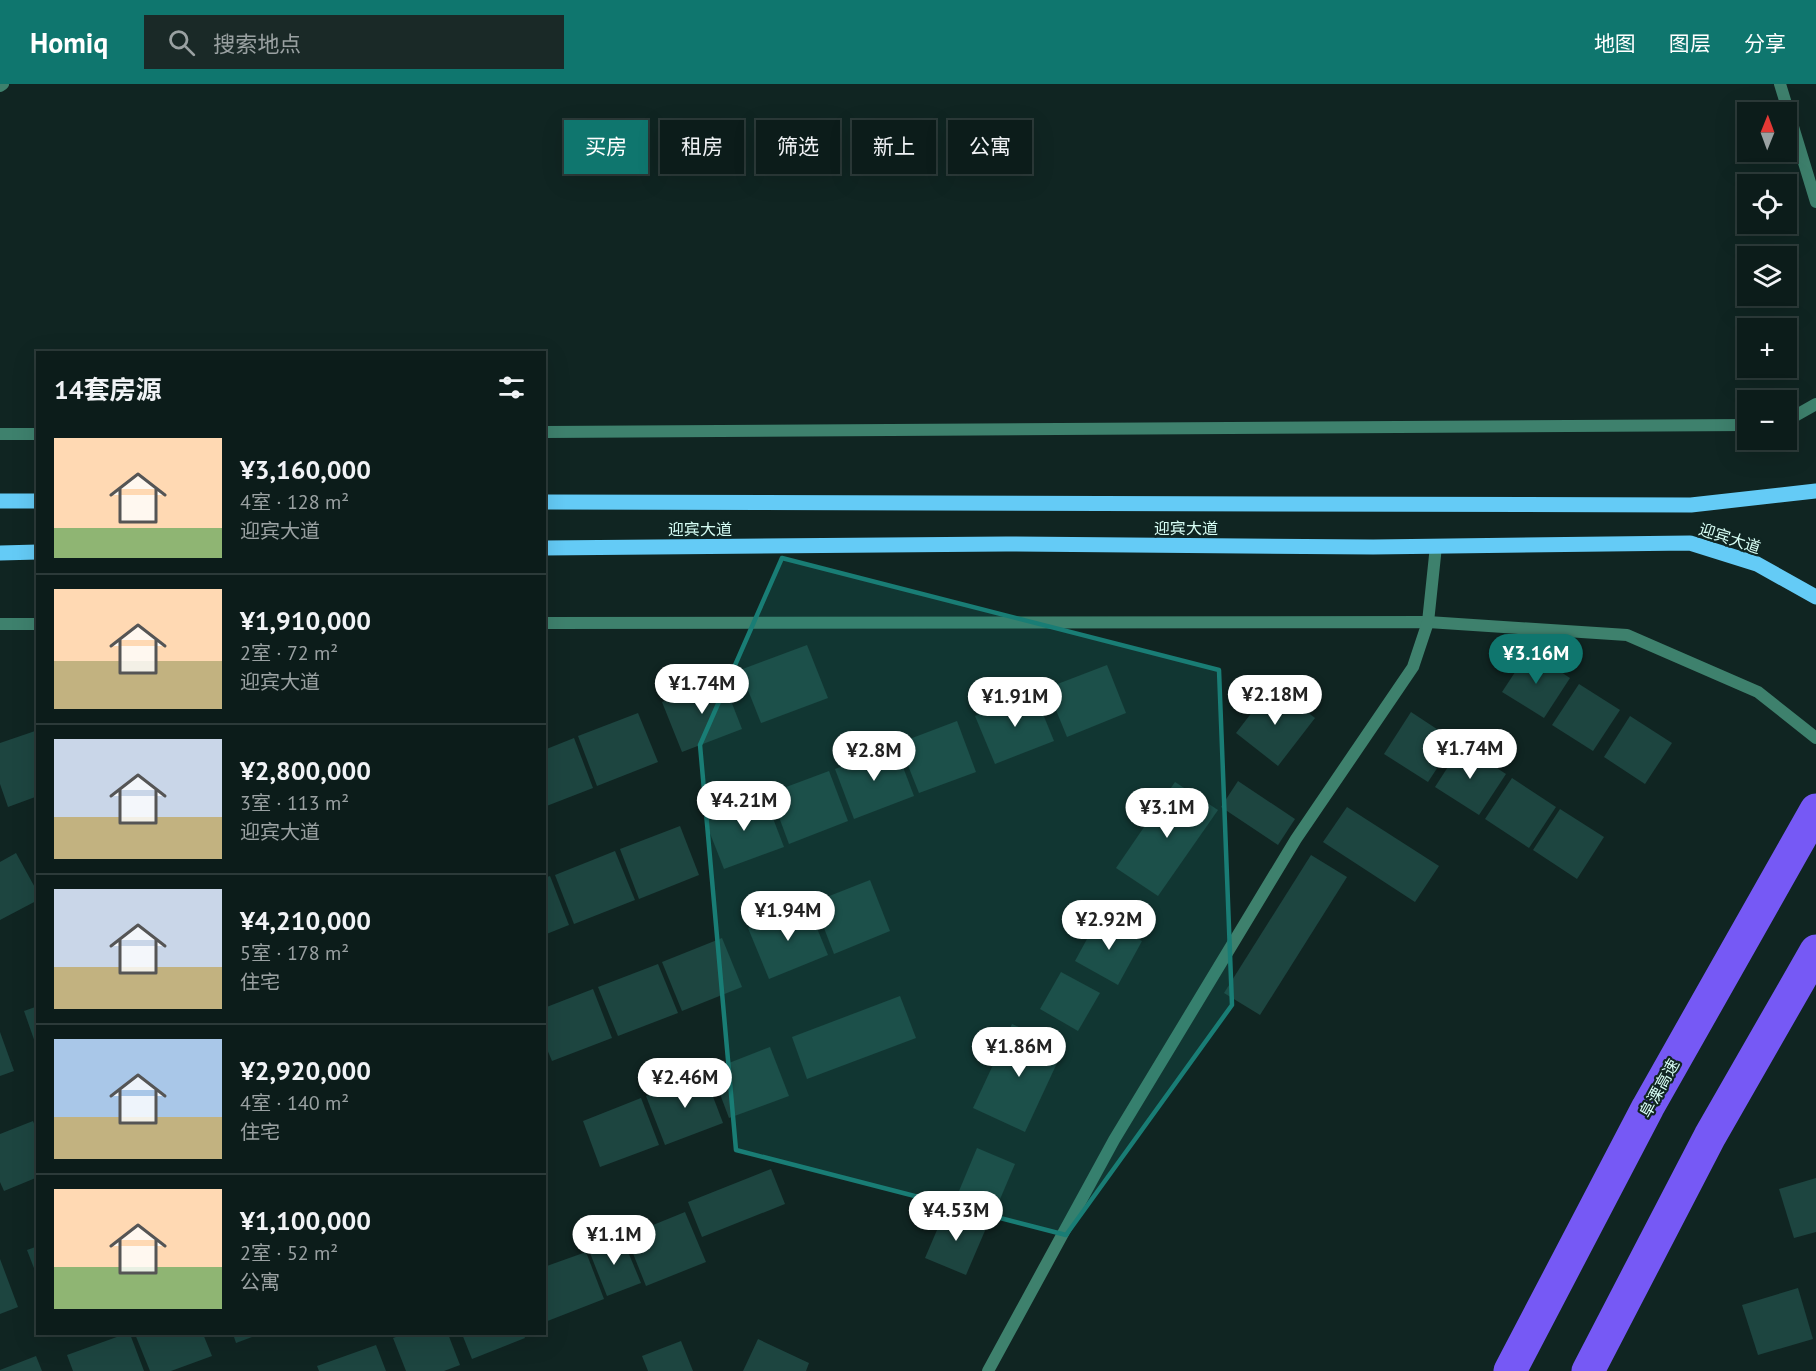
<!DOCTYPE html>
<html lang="zh">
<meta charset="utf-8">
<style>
:root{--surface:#0c1c1a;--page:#1a2927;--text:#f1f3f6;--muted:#9aa1a2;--line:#2c3a39;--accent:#0f766e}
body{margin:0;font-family:"PT Sans","Noto Sans SC",sans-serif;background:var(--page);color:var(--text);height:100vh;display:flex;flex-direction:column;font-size:22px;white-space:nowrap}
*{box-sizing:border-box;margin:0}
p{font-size:20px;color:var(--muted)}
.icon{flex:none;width:33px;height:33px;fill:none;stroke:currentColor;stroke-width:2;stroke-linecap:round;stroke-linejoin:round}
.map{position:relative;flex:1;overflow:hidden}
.panel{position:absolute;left:36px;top:267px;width:510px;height:984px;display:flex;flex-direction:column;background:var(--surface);border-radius:0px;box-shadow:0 6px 24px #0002,0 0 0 2px var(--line)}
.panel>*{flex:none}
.hud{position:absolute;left:564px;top:36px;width:570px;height:54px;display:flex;gap:12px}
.needle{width:39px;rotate:1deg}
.tools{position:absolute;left:1737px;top:18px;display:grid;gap:12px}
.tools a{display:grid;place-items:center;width:60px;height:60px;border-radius:0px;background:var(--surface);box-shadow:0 6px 24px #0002,0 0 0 2px var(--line);font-size:30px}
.price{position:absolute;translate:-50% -51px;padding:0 14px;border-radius:21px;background:#fff;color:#222;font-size:20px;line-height:39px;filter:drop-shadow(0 2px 3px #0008)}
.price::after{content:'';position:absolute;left:50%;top:36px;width:18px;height:14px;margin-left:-9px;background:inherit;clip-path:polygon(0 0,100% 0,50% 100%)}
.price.on{background:var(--accent);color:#fff}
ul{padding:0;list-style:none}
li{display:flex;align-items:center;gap:18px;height:150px;padding:0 18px}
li+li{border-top:2px solid var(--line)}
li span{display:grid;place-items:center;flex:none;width:168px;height:120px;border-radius:0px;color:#555}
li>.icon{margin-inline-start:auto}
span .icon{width:72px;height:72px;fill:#fffc;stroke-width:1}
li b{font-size:26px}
h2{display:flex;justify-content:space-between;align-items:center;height:72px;padding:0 18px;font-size:26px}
.tag{padding:0 21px;border-radius:0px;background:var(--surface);box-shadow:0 6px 24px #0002,0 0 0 2px var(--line);font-size:21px;line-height:54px}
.tag.on{background:var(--accent);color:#fff}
header{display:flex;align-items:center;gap:36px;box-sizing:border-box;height:84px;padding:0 30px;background:var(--accent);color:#fff}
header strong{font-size:28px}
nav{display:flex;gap:33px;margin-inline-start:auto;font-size:21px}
.search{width:420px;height:54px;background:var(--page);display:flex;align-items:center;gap:15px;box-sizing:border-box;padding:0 21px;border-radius:0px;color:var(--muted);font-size:22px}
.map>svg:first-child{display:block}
.building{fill:#1d4540}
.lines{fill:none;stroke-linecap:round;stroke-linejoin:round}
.minor{stroke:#3e816d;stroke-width:12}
.primary{stroke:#64cbf6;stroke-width:15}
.motorway{stroke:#7659f5;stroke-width:33}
.marked{fill:#197d75;fill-opacity:0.2;stroke:#197d75;stroke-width:4.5;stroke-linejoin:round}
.labels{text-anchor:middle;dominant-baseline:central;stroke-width:4.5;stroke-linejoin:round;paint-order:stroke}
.street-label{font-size:16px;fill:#d7fdf4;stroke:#102522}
</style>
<header>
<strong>Homiq</strong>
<div class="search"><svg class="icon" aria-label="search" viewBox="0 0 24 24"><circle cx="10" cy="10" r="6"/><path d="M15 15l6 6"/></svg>搜索地点</div>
<nav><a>地图</a><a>图层</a><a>分享</a></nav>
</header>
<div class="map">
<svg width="1816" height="1287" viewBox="0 0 1816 1287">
<rect width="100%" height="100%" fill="#102522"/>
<g class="building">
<polygon points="807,561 828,614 761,639 740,586"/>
<polygon points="1529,567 1570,594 1544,634 1502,608"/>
<polygon points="1107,581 1126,629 1067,653 1047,604"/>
<polygon points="722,594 742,645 682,668 662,618"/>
<polygon points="1579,600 1620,626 1593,667 1552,641"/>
<polygon points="1273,601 1315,634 1278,682 1236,649"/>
<polygon points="1034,608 1054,657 995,680 975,632"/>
<polygon points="1411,628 1455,657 1428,698 1384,670"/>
<polygon points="638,629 658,678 597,702 578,652"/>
<polygon points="1630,632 1672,659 1645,700 1604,673"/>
<polygon points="957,637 976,688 919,709 899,659"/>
<polygon points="38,646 38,712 8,723 0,700 0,659"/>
<polygon points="574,654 593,704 544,723 544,666"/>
<polygon points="1462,661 1506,690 1479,731 1435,703"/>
<polygon points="895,662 914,712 854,735 835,685"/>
<polygon points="829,687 848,737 789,760 770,709"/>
<polygon points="1512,694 1556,723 1529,764 1485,735"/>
<polygon points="1238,697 1295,735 1278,761 1221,723"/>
<polygon points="1175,698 1218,726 1158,812 1116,784"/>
<polygon points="764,711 784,763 724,785 704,734"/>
<polygon points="1347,723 1439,782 1415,818 1323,758"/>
<polygon points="1560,725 1604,753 1577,795 1533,766"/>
<polygon points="680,742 699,791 639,815 620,765"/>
<polygon points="615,767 635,816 574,840 555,791"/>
<polygon points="16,769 38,809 38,816 0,836 0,778"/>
<polygon points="1311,771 1347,793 1260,931 1224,909"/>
<polygon points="550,792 569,841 544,851 544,794"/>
<polygon points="870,796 890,847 834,870 814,818"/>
<polygon points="807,820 828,871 769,895 748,844"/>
<polygon points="1099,833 1142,857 1118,901 1075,877"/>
<polygon points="722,854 742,903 682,927 662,878"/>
<polygon points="658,880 678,929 618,952 598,903"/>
<polygon points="1061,888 1100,909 1078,947 1040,925"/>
<polygon points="593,905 612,954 552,977 544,958 544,924"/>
<polygon points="900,912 916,954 807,995 792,953"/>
<polygon points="38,922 38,964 37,964 24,927"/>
<polygon points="1012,940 1064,964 1025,1048 973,1024"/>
<polygon points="0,948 14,987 0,992"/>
<polygon points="770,963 789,1012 729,1034 711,986"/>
<polygon points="704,989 723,1039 665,1061 646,1012"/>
<polygon points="641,1014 659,1061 600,1083 583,1037"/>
<polygon points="33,1037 38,1049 38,1093 4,1107 0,1098 0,1050"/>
<polygon points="977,1064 1015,1080 992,1134 954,1119"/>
<polygon points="771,1085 785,1120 702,1153 688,1118"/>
<polygon points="1816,1094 1816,1148 1794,1154 1779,1105"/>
<polygon points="946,1125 987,1142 966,1191 925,1174"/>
<polygon points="685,1128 706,1178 646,1202 626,1152"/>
<polygon points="621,1151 641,1199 607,1212 588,1164"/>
<polygon points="38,1162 38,1192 37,1192 27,1166"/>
<polygon points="586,1168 604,1215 545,1238 544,1183"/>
<polygon points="0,1175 18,1223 0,1230"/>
<polygon points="1798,1204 1813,1255 1758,1271 1742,1221"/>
<polygon points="125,1250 130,1250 144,1287 73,1287 67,1271"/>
<polygon points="135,1250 203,1250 212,1272 171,1287 150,1287"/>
<polygon points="233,1250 260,1250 236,1259"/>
<polygon points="404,1250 448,1250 460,1281 444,1287 406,1287 393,1254"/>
<polygon points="462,1250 523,1250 525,1254 472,1275"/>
<polygon points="758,1255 809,1279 806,1287 743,1287"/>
<polygon points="681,1257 693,1287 648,1287 642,1272"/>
<polygon points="376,1261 386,1287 319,1287 317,1282"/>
<polygon points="36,1272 42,1287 0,1287 0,1286"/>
</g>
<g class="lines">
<g class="minor">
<polyline points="1780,0 1816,118"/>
<polyline points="0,2 3,0"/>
<polyline points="1786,337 1816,320"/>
<polyline points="544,348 1748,341"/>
<polyline points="0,350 38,350"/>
<polyline points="544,539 1428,538 1627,551 1758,608 1816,654"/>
<polyline points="0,540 38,540"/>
<polyline points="988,1287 1114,1056 1296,755 1413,583 1428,538 1436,462"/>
</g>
<g class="primary">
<polyline points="0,417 38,417"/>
<polyline points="544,418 1691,421 1816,407"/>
<polyline points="544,464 1006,460 1373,463 1690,459 1757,480 1816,513"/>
<polyline points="0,469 38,468"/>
</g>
<g class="motorway">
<polyline points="1510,1287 1648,1023 1816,726"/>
<polyline points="1588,1287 1710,1052 1816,867"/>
</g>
</g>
<path class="marked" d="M782,474L1219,586L1232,921L1066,1151L736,1066L700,661Z"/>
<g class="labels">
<g class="street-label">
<text x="1186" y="444">迎宾大道</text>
<text x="700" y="445">迎宾大道</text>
<text transform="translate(1730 454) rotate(18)">迎宾大道</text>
<text transform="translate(1659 1004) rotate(-61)">阜溧高速</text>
</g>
</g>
</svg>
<div class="tools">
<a><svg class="needle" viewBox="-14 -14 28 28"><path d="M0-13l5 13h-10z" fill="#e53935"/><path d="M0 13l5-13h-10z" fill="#9aa1a2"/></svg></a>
<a><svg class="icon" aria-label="locate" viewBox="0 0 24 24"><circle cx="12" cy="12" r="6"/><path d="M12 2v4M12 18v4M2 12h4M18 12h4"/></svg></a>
<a><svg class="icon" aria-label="layers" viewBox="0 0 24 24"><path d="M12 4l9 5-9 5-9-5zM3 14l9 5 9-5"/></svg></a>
<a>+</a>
<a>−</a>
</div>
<b class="price on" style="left:1536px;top:601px">¥3.16M</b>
<b class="price" style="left:702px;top:631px">¥1.74M</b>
<b class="price" style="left:1275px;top:642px">¥2.18M</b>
<b class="price" style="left:1015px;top:644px">¥1.91M</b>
<b class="price" style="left:1470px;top:696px">¥1.74M</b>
<b class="price" style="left:874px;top:698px">¥2.8M</b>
<b class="price" style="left:744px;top:748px">¥4.21M</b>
<b class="price" style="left:1167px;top:755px">¥3.1M</b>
<b class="price" style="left:788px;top:858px">¥1.94M</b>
<b class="price" style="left:1109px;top:867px">¥2.92M</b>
<b class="price" style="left:1019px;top:994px">¥1.86M</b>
<b class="price" style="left:685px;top:1025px">¥2.46M</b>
<b class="price" style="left:956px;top:1158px">¥4.53M</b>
<b class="price" style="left:614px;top:1182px">¥1.1M</b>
<div class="hud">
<a class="tag on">买房</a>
<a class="tag">租房</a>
<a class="tag">筛选</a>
<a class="tag">新上</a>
<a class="tag">公寓</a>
</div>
<section class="panel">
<h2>14套房源<svg class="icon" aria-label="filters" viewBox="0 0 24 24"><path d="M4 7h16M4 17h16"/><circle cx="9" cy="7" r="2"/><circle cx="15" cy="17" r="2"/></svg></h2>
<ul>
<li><span style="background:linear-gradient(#ffd9b3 75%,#8fb573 0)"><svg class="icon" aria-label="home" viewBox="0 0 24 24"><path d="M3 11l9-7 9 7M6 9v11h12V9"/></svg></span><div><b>¥3,160,000</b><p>4室 · 128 m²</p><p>迎宾大道</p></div></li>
<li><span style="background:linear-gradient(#ffd9b3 60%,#c2b280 0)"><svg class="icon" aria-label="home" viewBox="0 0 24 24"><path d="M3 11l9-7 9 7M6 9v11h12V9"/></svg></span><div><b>¥1,910,000</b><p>2室 · 72 m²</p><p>迎宾大道</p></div></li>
<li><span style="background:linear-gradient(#c9d6e8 65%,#c2b280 0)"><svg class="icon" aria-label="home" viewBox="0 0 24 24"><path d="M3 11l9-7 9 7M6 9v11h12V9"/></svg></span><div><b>¥2,800,000</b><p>3室 · 113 m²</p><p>迎宾大道</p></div></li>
<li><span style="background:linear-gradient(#c9d6e8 65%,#c2b280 0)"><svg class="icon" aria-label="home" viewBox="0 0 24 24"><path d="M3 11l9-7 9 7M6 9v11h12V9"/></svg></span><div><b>¥4,210,000</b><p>5室 · 178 m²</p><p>住宅</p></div></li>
<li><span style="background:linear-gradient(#a9c7e8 65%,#c2b280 0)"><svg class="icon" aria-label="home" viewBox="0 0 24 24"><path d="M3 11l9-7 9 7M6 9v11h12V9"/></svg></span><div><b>¥2,920,000</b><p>4室 · 140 m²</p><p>住宅</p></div></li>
<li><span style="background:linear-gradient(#ffd9b3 65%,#8fb573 0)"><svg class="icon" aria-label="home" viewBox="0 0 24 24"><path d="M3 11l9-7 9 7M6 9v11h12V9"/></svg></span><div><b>¥1,100,000</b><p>2室 · 52 m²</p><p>公寓</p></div></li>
</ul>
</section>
</div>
